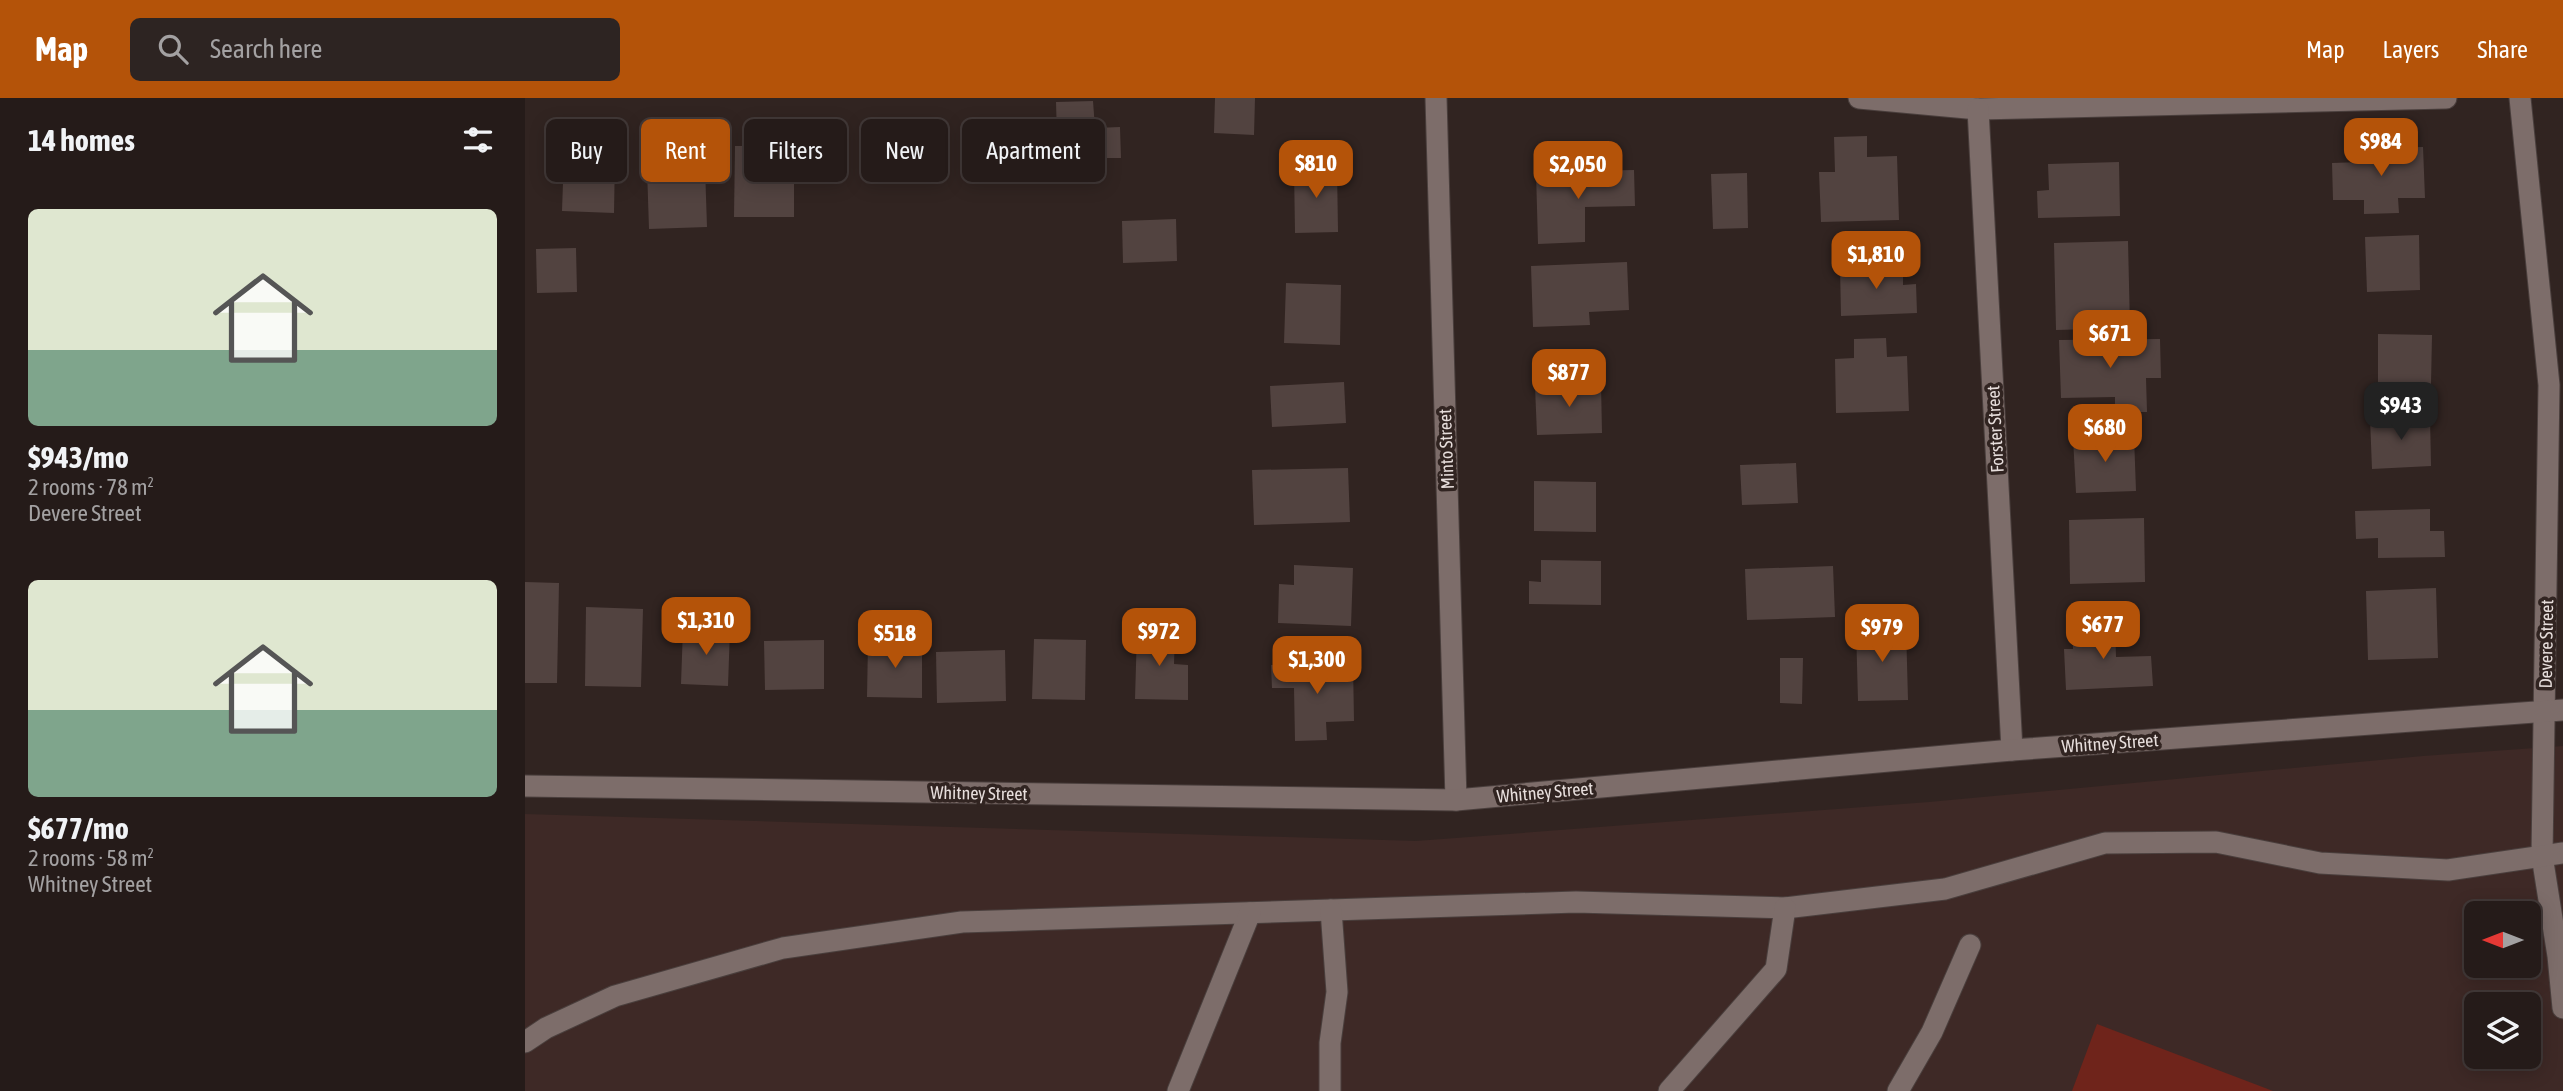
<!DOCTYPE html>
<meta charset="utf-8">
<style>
:root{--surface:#251b19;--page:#2d2422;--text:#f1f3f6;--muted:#a3a1a2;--line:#423938;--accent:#b45309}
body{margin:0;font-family:"Asap Condensed",sans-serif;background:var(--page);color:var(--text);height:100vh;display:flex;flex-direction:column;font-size:26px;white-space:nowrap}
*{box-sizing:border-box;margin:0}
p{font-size:23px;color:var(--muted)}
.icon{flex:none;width:38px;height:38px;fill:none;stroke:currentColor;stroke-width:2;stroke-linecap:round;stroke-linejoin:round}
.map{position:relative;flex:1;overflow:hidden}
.sheet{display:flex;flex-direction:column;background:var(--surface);width:525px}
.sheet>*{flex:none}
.hud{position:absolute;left:21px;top:21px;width:665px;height:63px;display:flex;gap:14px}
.needle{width:46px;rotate:270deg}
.buttons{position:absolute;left:1939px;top:803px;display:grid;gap:14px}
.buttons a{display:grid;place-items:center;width:77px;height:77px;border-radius:10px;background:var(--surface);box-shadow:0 4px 18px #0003,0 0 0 2px var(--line);font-size:35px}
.price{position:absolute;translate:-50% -60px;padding:0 16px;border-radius:14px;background:var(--accent);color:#fff;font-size:23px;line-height:46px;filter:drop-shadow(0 2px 4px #0008)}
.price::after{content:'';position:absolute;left:50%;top:42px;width:21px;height:16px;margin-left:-10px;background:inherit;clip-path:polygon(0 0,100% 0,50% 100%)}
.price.active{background:#222;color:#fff}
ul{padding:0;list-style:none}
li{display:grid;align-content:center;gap:14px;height:371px;padding:0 28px}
li span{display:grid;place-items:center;height:217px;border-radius:10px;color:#555}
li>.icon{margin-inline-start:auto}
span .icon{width:126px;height:126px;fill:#fffc;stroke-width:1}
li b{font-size:30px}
h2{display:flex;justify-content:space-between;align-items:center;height:84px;padding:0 28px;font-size:30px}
.chip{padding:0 24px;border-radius:10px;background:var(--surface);box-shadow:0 4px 18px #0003,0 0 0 2px var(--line);font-size:24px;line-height:63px}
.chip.active{background:var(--accent);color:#fff}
header{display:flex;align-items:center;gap:42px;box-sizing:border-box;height:98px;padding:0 35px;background:var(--accent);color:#fff}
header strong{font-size:33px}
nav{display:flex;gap:38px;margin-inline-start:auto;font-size:24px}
.search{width:490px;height:63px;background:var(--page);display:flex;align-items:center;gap:18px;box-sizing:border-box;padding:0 24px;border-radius:10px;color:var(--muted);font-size:26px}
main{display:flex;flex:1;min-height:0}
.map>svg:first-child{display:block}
.built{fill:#3e2926;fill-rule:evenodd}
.green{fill:#6f241b}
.building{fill:#524340}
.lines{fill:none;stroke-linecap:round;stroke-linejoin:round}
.minor-casing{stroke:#4a3f3d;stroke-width:23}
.minor{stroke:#7d6d6a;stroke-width:21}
.labels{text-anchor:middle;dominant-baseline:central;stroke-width:7;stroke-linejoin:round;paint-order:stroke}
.street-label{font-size:18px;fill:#e7dedc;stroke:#312421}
</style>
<header>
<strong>Map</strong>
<div class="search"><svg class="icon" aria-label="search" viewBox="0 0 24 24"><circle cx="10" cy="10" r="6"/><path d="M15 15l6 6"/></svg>Search here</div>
<nav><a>Map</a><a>Layers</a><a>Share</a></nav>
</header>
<main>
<section class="sheet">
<h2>14 homes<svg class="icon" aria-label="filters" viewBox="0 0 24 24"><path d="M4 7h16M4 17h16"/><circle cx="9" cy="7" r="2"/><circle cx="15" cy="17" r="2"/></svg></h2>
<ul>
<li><span style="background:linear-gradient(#dfe7d0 65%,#7fa58c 0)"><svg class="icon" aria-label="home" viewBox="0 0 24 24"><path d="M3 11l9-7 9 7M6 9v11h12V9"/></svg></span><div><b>$943/mo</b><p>2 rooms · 78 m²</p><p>Devere Street</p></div></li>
<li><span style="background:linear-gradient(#dfe7d0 60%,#7fa58c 0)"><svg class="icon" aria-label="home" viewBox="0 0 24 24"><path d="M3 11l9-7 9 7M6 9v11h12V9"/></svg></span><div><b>$677/mo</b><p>2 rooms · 58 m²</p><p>Whitney Street</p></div></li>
</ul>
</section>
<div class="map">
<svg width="2038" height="993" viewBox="0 0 2038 993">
<rect width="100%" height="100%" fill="#312421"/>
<path class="built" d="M2038,648V993H0V716L891,743L1404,704L1898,658ZM1951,816H2004V868H1951ZM1951,906H2004V959H1951Z"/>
<polygon class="green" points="1572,926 1748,993 1547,993"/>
<g class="building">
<polygon points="690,0 730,0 729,37 689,35"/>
<polygon points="568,3 570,30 595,29 596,60 573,60 573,70 533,71 531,4"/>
<polygon points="1342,38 1342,59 1372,58 1374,122 1296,124 1294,74 1310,74 1309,39"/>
<polygon points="210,48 269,48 269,119 209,119"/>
<polygon points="1898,49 1900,100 1873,100 1874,115 1839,116 1839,102 1808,102 1807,65 1836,64 1835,50"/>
<polygon points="39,56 90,57 89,115 37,113"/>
<polygon points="1594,64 1595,118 1513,120 1512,93 1524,92 1523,66"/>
<polygon points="180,69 182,129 124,131 122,70"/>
<polygon points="769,70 812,70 813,134 770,135"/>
<polygon points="1109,72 1110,108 1060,109 1060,144 1013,146 1011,74"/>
<polygon points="1222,75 1223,130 1188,131 1186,76"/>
<polygon points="651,121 652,163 598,165 597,123"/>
<polygon points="1894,137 1895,192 1842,194 1840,139"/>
<polygon points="1603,143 1605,230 1531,232 1529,145"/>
<polygon points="51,150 52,194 12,195 11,151"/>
<polygon points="1102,164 1104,212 1064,214 1065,227 1008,229 1006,168"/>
<polygon points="1378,166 1378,187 1391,186 1392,215 1316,218 1315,168"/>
<polygon points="761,185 816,187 815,247 759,245"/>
<polygon points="1853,236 1907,237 1906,286 1853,285"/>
<polygon points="1361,240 1362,259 1382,258 1384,313 1311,315 1310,261 1329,260 1329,241"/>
<polygon points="1635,241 1636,280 1621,280 1622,314 1590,314 1590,299 1536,300 1534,242"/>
<polygon points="819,284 821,325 747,329 745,288"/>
<polygon points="1076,286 1077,335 1012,337 1010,288"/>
<polygon points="1905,318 1906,368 1847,371 1845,320"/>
<polygon points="1609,338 1611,393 1551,395 1548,340"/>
<polygon points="1271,365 1273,405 1217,407 1215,367"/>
<polygon points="823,370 825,424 729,427 727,372"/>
<polygon points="1009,383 1071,384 1071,434 1009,433"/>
<polygon points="1905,411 1905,433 1919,433 1920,459 1853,460 1853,440 1831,441 1830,413"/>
<polygon points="1619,420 1620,484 1545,486 1544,422"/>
<polygon points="1016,462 1076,463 1076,507 1004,506 1004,483 1016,484"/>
<polygon points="769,467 828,470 826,528 753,525 754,486 769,487"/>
<polygon points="1308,468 1310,519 1222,522 1220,471"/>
<polygon points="0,484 34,485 32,585 0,585"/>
<polygon points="1911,490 1913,560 1843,562 1841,493"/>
<polygon points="61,509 118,511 116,589 60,588"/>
<polygon points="1590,525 1591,559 1626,558 1628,588 1541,592 1539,551 1548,551 1547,527"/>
<polygon points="1381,529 1383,602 1333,603 1331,530"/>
<polygon points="158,530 205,531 203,588 156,586"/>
<polygon points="612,533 650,534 649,566 663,567 663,602 610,601"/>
<polygon points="509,541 561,542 560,602 507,601"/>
<polygon points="299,542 299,591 240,592 239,543"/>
<polygon points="343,545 397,545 397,600 342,599"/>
<polygon points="480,552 481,603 412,605 411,554"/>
<polygon points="1255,560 1278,560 1277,606 1255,605"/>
<polygon points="828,565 829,623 801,624 802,642 770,643 769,590 747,590 746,567"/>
</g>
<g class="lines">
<defs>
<g id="minor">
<polyline points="911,0 931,702"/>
<polyline points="1334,0 1453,11 1921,0"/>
<polyline points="1995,0 2024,287 2017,758 2033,858 2038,910"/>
<polyline points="1453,11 1487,652"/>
<polyline points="0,688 931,702 1487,652 2038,612"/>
<polyline points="0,944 21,930 90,898 258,850 437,824 1051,804 1260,810 1420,791 1580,745 1691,744 1795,765 1923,772 2038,755"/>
<polyline points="653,993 725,815"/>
<polyline points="805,993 805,945 812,894 806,812"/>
<polyline points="1144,993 1251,871 1260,810"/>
<polyline points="1373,993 1407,934 1445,847"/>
</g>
</defs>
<use href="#minor" class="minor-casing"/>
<use href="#minor" class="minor"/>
</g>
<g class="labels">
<g class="street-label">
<text transform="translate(1470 331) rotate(-93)">Forster Street</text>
<text transform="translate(921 351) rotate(-92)">Minto Street</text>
<text transform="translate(2021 546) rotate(-89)">Devere Street</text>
<text transform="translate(1585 645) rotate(-4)">Whitney Street</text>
<text transform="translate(1020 694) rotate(-5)">Whitney Street</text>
<text transform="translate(454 695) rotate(1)">Whitney Street</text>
</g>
</g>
</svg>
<div class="buttons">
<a><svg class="needle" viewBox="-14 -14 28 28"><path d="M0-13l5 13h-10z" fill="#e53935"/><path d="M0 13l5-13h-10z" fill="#a3a1a2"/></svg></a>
<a><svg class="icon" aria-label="layers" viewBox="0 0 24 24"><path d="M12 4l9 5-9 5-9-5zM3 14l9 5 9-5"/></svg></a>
</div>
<b class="price" style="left:1856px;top:80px">$984</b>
<b class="price" style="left:791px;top:102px">$810</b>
<b class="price" style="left:1053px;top:103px">$2,050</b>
<b class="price" style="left:1351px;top:193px">$1,810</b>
<b class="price" style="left:1585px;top:272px">$671</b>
<b class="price" style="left:1044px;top:311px">$877</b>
<b class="price active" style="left:1876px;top:344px">$943</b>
<b class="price" style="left:1580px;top:366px">$680</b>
<b class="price" style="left:181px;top:559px">$1,310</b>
<b class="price" style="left:1578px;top:563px">$677</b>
<b class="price" style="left:1357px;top:566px">$979</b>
<b class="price" style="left:634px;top:570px">$972</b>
<b class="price" style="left:370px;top:572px">$518</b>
<b class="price" style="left:792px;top:598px">$1,300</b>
<div class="hud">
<a class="chip">Buy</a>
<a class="chip active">Rent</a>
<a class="chip">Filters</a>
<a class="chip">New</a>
<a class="chip">Apartment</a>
</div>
</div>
</main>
